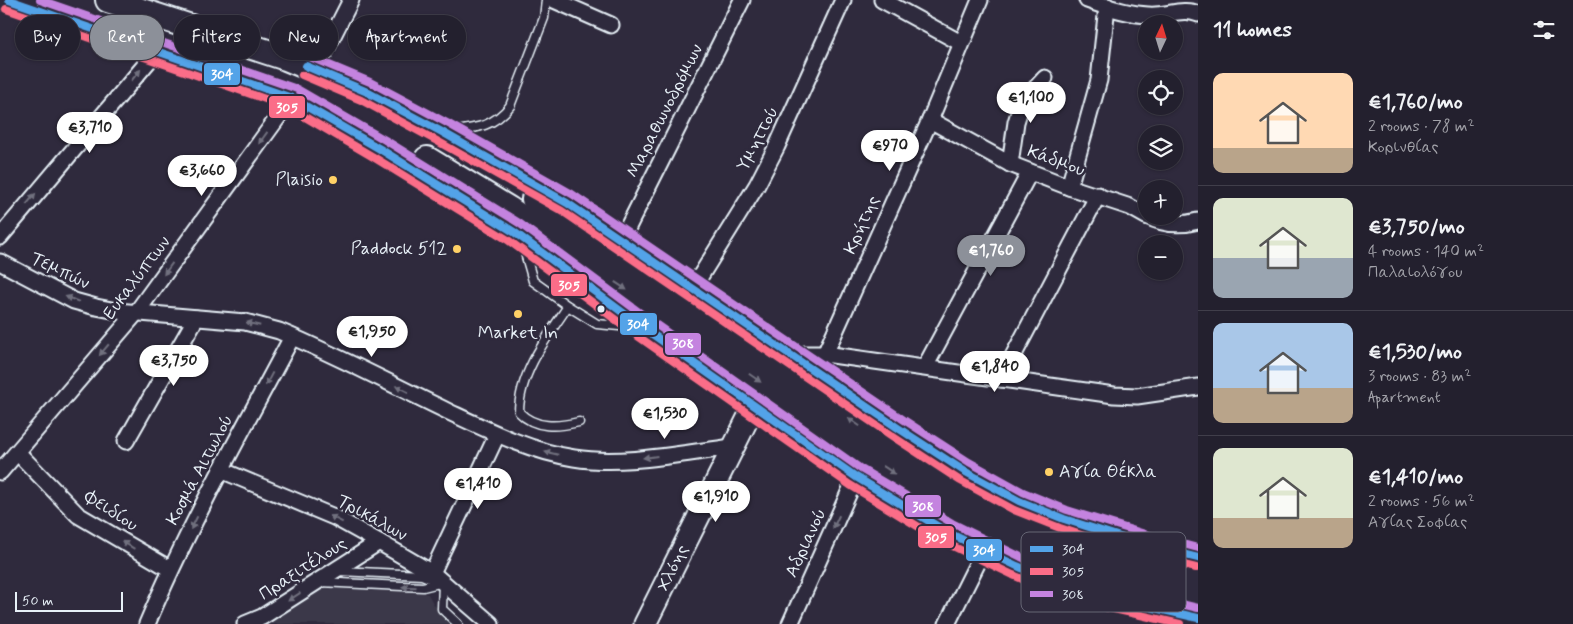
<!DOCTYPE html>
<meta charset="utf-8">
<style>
:root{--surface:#23202e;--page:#2f2d3a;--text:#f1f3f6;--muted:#a3a3aa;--line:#403e4a;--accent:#8c9099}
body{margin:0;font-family:Mynerve,sans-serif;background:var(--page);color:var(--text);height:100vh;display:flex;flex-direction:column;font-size:19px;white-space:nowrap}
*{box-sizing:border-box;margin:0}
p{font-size:16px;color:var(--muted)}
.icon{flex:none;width:28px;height:28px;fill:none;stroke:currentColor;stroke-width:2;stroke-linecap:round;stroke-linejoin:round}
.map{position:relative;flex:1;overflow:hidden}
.details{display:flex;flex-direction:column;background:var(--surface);width:375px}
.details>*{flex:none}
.top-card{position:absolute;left:15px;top:15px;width:475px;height:45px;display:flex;gap:10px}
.needle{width:32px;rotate:4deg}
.fabs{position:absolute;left:1138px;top:15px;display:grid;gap:10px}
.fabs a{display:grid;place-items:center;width:45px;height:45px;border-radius:50%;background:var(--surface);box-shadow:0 1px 4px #0004,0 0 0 1px var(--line);font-size:25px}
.scale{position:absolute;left:15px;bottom:12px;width:108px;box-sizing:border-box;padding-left:5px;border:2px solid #e8f1f8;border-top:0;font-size:14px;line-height:18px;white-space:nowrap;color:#e8f1f8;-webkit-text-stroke:4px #2f2a3d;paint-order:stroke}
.price{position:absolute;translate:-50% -42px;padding:0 11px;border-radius:18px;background:#fff;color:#222;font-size:16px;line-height:32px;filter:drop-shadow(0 1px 2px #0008)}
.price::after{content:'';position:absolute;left:50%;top:30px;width:15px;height:11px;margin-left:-8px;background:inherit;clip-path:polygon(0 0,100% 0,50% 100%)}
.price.on{background:var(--accent);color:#fff}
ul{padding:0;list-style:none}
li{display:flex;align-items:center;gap:15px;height:125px;padding:0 15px}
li+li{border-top:1px solid var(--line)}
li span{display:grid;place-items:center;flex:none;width:140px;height:100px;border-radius:10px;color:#555}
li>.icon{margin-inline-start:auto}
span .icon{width:60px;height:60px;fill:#fffc;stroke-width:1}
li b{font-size:21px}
h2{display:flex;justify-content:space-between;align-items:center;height:60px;padding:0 15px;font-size:21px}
.chip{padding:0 18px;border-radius:22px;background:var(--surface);box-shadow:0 1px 4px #0004,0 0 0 1px var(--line);font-size:18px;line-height:45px}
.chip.on{background:var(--accent);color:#fff}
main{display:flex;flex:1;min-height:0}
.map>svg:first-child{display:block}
.built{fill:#3b3749}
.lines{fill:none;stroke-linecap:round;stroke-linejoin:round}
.lane-casing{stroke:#e8f1f8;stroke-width:11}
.street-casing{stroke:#e8f1f8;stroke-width:19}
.secondary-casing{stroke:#e8f1f8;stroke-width:25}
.primary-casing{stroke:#e8f1f8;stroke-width:28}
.lane{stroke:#2f2a3d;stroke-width:8}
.street{stroke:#2f2a3d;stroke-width:15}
.secondary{stroke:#2f2a3d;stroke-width:21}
.primary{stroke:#2f2a3d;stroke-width:24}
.bus-1-casing{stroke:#2f2a3d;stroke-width:11}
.bus-2-casing{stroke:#2f2a3d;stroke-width:11}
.bus-3-casing{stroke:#2f2a3d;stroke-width:11}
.bus-1{stroke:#53a3e8;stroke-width:8}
.bus-2{stroke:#fb6d88;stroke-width:8}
.bus-3{stroke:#c483df;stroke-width:8}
.oneway{fill:#70707e}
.poi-dot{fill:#ffd166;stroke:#2f2a3d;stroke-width:2}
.bus-dot{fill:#e8f1f8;stroke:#2f2a3d;stroke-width:2}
.labels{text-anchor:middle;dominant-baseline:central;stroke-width:5;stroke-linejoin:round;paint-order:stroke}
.street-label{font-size:18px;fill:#e8f1f8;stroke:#2f2a3d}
.poi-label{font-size:18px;fill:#e8f1f8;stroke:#2f2a3d;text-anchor:end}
.key{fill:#2f2a3d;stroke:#666675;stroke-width:1}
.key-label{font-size:14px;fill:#e8f1f8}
.line-badge{stroke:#2f2a3d;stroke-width:2}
.badge-label{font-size:14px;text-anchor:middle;font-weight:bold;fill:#fff}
</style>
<main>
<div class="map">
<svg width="1198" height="624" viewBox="0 0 1198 624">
<rect width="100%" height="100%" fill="#2f2a3d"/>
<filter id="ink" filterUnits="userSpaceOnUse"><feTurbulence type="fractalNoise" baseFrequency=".02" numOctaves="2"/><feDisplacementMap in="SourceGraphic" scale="10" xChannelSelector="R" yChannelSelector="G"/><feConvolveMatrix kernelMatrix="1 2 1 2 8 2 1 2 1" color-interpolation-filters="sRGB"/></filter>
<g filter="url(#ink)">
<polygon class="built" points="321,588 420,592 428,594 434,605 453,624 267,624"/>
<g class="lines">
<defs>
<g id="lane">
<path d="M454,131C478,128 494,126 510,106L544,18L546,0"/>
<polyline points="523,246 533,281 568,306 597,324 630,327"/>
<path d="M568,306C547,337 519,374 519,412C535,429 558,427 579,422"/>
<polyline points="339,571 422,575 429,578"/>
<polyline points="320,582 423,587 443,582 442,609 458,624"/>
</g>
<g id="street">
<polyline points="554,0 611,25"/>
<polyline points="882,0 961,43"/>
<path d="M1087,0C1106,7 1128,14 1148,15C1164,17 1183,7 1198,14"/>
<polyline points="316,69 351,0"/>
<polyline points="930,120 1010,164 1069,187 1130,207 1146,216"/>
<polyline points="1010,164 1016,122 1022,103 1045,78"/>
<polyline points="1069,187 1099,80 1107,6"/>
<path d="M1147,216C1164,225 1180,226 1198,221"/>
<polyline points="0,237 157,51"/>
<polyline points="622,239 742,0"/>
<path d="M0,262L74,301L96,307L117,311L245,322L279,331C336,355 391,384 447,411C488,430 529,451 574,458C624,466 683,453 733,447"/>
<polyline points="693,288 757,185 777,146 843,0"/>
<polyline points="790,354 825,354 1114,395 1137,396 1198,387"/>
<polyline points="825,354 930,120 980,0"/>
<polyline points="925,367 1030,172"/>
<polyline points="1001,379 1098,195"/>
<polyline points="126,441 196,318"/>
<polyline points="18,453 78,515 170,569"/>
<polyline points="221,470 334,517 379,542 432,573 491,624"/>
<polyline points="0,472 136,313 292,98"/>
<polyline points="432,573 497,435"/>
<path d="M147,624C189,525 242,431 292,337"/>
<polyline points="245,624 262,617 379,542"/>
<polyline points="790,624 856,477"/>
<polyline points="947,624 984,550"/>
</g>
<polyline id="secondary" points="645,624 754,406"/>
<g id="primary">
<polyline points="9,0 292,98 380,149 514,232 645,329 856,477 947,532 1017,566 1055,582 1107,597 1198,618"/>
<polyline points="108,0 286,58 365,91 442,132 567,203 898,428 964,471 1019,501 1064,519 1142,544 1198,558"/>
<polyline points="427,159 509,209 780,396 896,475 939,501 1028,549 1101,575 1198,600"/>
<polyline points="534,199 899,453 979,502 1010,518 1065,541 1107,555 1198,578"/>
</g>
</defs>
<use href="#lane" class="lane-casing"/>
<use href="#street" class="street-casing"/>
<use href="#secondary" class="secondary-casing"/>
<use href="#primary" class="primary-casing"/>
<use href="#lane" class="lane"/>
<use href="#street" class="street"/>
<use href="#secondary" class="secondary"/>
<use href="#primary" class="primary"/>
<defs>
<g id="bus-1">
<polyline points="9,0 292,98 380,149 514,232 645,329 856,477 947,532 1017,566 1055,582 1107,597 1198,618"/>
<polyline points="306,66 365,91 442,132 567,203 898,428 964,471 1019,501 1064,519 1142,544 1198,558"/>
</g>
<g id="bus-2">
<polyline points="6,9 288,107 375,158 508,240 639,337 850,485 942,541 1013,575 1052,592 1105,607 1180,624"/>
<polyline points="302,75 361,100 437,141 562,211 892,436 959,480 1014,510 1060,528 1139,554 1196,568"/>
</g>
<g id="bus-3">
<polyline points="40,0 297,89 385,140 519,223 651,321 861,469 952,523 1021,557 1058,573 1110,587 1198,608"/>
<polyline points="310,57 370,82 447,123 572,194 904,420 969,462 1023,492 1067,510 1145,534 1198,548"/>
</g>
</defs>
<use href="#bus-1" class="bus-1-casing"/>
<use href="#bus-2" class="bus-2-casing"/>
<use href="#bus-3" class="bus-3-casing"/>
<use href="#bus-1" class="bus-1"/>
<use href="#bus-2" class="bus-2"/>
<use href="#bus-3" class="bus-3"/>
</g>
<defs><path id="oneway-solid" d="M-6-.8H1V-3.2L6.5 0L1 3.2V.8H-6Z" transform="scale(1.25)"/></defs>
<g class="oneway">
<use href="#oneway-solid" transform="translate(136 75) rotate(-50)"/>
<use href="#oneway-solid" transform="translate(263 138) rotate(126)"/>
<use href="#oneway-solid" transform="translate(31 199) rotate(-50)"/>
<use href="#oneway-solid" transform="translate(168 269) rotate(126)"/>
<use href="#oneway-solid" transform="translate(621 286) rotate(34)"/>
<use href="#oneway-solid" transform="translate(72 299) rotate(-158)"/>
<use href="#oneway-solid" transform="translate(253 324) rotate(-167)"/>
<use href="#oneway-solid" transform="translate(104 350) rotate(130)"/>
<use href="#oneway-solid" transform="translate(755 378) rotate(35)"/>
<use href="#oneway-solid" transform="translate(269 379) rotate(118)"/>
<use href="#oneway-solid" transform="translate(402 389) rotate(-154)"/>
<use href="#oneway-solid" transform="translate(854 422) rotate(-145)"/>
<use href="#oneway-solid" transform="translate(551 453) rotate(-166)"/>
<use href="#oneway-solid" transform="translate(650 457) rotate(173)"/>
<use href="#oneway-solid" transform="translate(889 470) rotate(34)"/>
<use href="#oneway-solid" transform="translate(336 519) rotate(-153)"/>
<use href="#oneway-solid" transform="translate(836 522) rotate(115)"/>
<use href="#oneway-solid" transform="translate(194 523) rotate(117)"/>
<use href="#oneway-solid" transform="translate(128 545) rotate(-149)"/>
<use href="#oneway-solid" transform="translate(409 587) rotate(-178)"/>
<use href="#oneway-solid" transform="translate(294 597) rotate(147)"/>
</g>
</g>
<g class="poi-dot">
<circle cx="333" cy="180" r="5"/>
<circle cx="457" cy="249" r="5"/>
<circle cx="518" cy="314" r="5"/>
<circle cx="1049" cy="472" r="5"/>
</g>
<circle class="bus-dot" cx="601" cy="309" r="4.5"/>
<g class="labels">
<g class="street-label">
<text transform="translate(665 111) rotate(-63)">Μαραθωνοδρόμων</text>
<text transform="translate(758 139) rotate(-63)">Υμηττού</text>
<text transform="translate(1056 161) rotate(20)">Κάδμου</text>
<text transform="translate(862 225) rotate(-66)">Κρήτης</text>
<text transform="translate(60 271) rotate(26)">Τεμπών</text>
<text transform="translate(137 278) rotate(-53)">Ευκαλύπτων</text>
<text transform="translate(200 470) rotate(-62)">Κοσμά Αιτωλού</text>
<text transform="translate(111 511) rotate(33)">Φειδίου</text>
<text transform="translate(372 518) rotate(29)">Τρικάλων</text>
<text transform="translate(806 543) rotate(-65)">Αδριανού</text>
<text transform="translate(673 568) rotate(-64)">Χλόης</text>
<text transform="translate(303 569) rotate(-33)">Πραξιτέλους</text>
</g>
<g class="poi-label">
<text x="323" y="180">Plaisio</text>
<text x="447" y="249">Paddock 512</text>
<text x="518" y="333" text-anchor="middle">Market In</text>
<text x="1059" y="472" text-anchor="start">Αγία Θέκλα</text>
</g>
</g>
<rect x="1021" y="532" width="165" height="80" rx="8" class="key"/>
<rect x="1030" y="546" width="23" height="6" fill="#53a3e8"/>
<rect x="1030" y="568" width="23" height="7" fill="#fb6d88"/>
<rect x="1030" y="591" width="23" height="6" fill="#c483df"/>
<g class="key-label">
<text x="1062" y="554">304</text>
<text x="1062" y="576">305</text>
<text x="1062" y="599">308</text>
</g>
<g class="line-badge">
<rect x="203" y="62" width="38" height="24" rx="5" fill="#53a3e8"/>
<rect x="268" y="95" width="38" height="24" rx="5" fill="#fb6d88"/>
<rect x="550" y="273" width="38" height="24" rx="5" fill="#fb6d88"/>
<rect x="619" y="312" width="39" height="24" rx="5" fill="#53a3e8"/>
<rect x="664" y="332" width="38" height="24" rx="5" fill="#c483df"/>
<rect x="904" y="494" width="38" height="24" rx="5" fill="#c483df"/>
<rect x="917" y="525" width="38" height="24" rx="5" fill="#fb6d88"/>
<rect x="965" y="538" width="38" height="24" rx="5" fill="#53a3e8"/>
</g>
<g class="badge-label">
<text x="222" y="79">304</text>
<text x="287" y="112">305</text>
<text x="569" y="290">305</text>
<text x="638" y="329">304</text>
<text x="683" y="348">308</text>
<text x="923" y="511">308</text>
<text x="936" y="542">305</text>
<text x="984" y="555">304</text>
</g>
</svg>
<div class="fabs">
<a><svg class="needle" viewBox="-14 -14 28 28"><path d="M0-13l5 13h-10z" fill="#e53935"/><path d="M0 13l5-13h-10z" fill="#a3a3aa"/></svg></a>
<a><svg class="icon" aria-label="locate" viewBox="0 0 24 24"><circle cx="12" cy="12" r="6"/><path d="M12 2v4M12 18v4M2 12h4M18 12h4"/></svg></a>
<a><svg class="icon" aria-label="layers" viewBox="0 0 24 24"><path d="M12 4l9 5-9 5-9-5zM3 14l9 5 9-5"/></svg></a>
<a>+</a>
<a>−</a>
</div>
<div class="scale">50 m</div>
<b class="price" style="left:1031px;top:124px">€1,100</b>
<b class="price" style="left:90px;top:154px">€3,710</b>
<b class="price" style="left:890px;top:172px">€970</b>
<b class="price" style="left:202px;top:197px">€3,660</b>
<b class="price on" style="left:991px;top:277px">€1,760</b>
<b class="price" style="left:372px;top:358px">€1,950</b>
<b class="price" style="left:174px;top:387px">€3,750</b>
<b class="price" style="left:995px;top:393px">€1,840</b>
<b class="price" style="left:665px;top:440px">€1,530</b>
<b class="price" style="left:478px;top:510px">€1,410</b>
<b class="price" style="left:716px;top:523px">€1,910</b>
<div class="top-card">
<a class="chip">Buy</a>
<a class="chip on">Rent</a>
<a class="chip">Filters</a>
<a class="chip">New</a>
<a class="chip">Apartment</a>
</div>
</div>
<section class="details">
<h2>11 homes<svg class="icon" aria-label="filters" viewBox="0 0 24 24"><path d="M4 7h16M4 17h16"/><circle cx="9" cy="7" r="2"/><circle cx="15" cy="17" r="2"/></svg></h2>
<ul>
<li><span style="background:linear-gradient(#ffd9b3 75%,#b9a48a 0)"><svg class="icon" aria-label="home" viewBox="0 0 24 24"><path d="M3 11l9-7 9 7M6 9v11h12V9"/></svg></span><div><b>€1,760/mo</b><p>2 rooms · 78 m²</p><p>Κορινθίας</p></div></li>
<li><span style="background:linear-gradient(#dfe7d0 60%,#9aa5b1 0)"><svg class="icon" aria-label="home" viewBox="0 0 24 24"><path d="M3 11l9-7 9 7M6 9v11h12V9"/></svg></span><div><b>€3,750/mo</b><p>4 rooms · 140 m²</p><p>Παλαιολόγου</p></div></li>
<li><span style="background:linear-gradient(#a9c7e8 65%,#b9a48a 0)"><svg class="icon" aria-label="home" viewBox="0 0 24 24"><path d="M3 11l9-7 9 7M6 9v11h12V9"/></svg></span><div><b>€1,530/mo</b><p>3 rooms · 83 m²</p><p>Apartment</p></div></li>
<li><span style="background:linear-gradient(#dfe7d0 70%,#b9a48a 0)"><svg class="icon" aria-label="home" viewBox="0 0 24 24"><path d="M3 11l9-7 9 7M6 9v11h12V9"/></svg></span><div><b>€1,410/mo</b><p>2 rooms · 56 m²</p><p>Αγίας Σοφίας</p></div></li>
</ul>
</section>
</main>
